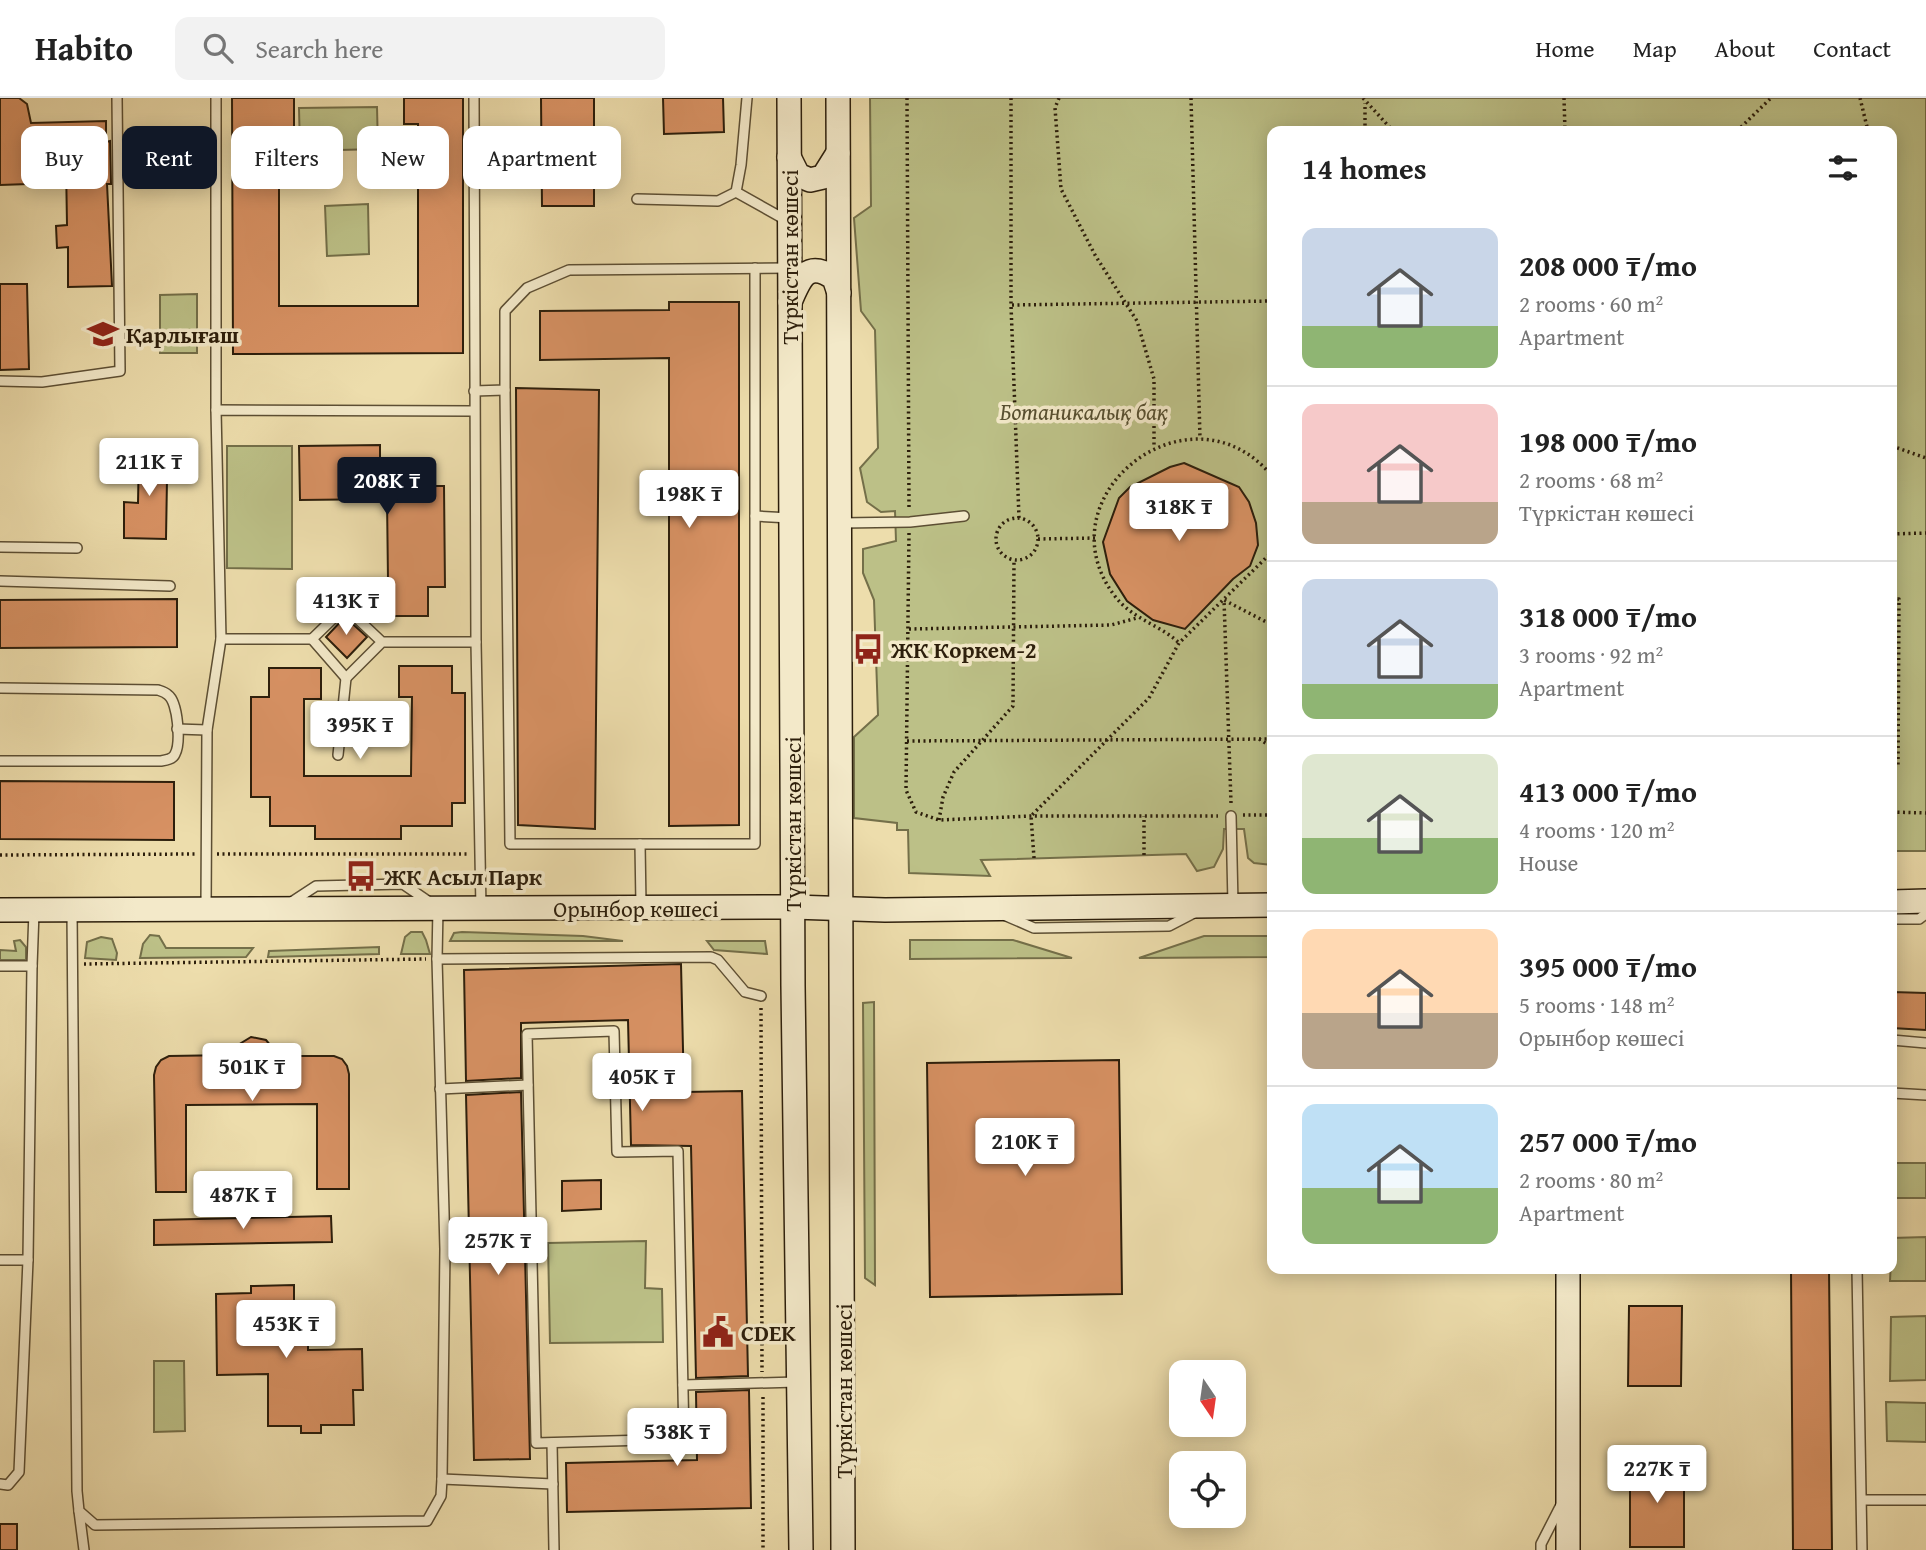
<!DOCTYPE html>
<meta charset="utf-8">
<style>
:root{--surface:#fff;--page:#f2f2f2;--text:#222;--muted:#767676;--line:#e0e0e0;--accent:#111827}
body{margin:0;font-family:"Gentium Book Plus",serif;background:var(--page);color:var(--text);height:100vh;display:flex;flex-direction:column;font-size:26px;white-space:nowrap}
*{box-sizing:border-box;margin:0}
p{font-size:23px;color:var(--muted)}
.icon{flex:none;width:38px;height:38px;fill:none;stroke:currentColor;stroke-width:2;stroke-linecap:round;stroke-linejoin:round}
.map{position:relative;flex:1;overflow:hidden}
.panel{position:absolute;left:1267px;top:28px;width:630px;height:1148px;display:flex;flex-direction:column;background:var(--surface);border-radius:14px;box-shadow:0 4px 18px #0003}
.panel>*{flex:none}
.top-card{position:absolute;left:21px;top:28px;width:665px;height:63px;display:flex;gap:14px}
.needle{width:46px;rotate:167deg}
.buttons{position:absolute;left:1169px;top:1262px;display:grid;gap:14px}
.buttons a{display:grid;place-items:center;width:77px;height:77px;border-radius:14px;background:var(--surface);box-shadow:0 4px 18px #0003;font-size:35px}
.price{position:absolute;translate:-50% -60px;padding:0 16px;border-radius:7px;background:#fff;color:#222;font-size:23px;line-height:46px;filter:drop-shadow(0 2px 4px #0008)}
.price::after{content:'';position:absolute;left:50%;top:42px;width:21px;height:16px;margin-left:-10px;background:inherit;clip-path:polygon(0 0,100% 0,50% 100%)}
.price.active{background:var(--accent);color:#fff}
ul{padding:0;list-style:none}
li{display:flex;align-items:center;gap:21px;height:175px;padding:0 35px}
li+li{border-top:2px solid var(--line)}
li span{display:grid;place-items:center;flex:none;width:196px;height:140px;border-radius:14px;color:#555}
li>.icon{margin-inline-start:auto}
span .icon{width:84px;height:84px;fill:#fffc;stroke-width:1}
li b{font-size:30px}
h2{display:flex;justify-content:space-between;align-items:center;height:84px;padding:0 35px;font-size:30px}
.pill{padding:0 24px;border-radius:14px;background:var(--surface);box-shadow:0 4px 18px #0003;font-size:24px;line-height:63px}
.pill.active{background:var(--accent);color:#fff}
header{display:flex;align-items:center;gap:42px;box-sizing:border-box;height:98px;padding:0 35px;background:var(--surface);border-bottom:2px solid var(--line)}
header strong{font-size:33px}
nav{display:flex;gap:38px;margin-inline-start:auto;font-size:24px}
.search{width:490px;height:63px;background:var(--page);display:flex;align-items:center;gap:18px;box-sizing:border-box;padding:0 24px;border-radius:14px;color:var(--muted);font-size:26px}
.map>svg:first-child{display:block}
.green{fill:#bcc087;stroke:#746f49;stroke-width:2}
.building{fill:#d79163;stroke:#2c1e0b;stroke-width:2}
.lines{fill:none;stroke-linecap:round;stroke-linejoin:round}
.lane-casing{stroke:#5c4e33;stroke-width:12}
.secondary-casing{stroke:#2c1e0b;stroke-width:26}
.path{stroke:#2c1e0b;stroke-width:3.5;stroke-dasharray:2 3.5;stroke-linecap:butt}
.lane{stroke:#f3e9c9;stroke-width:9}
.secondary{stroke:#f3e9c9;stroke-width:23}
.labels{text-anchor:middle;dominant-baseline:central;stroke-width:7;stroke-linejoin:round;paint-order:stroke}
.street-label{font-size:23px;fill:#2c1e0b;stroke:#f3e9c9}
.poi-label{font-size:23px;font-weight:bold;fill:#2c1e0b;stroke:#f3e9c9;text-anchor:start}
.park-label{font-size:23px;font-style:italic;fill:#574f30;stroke:#f3e9c9}
</style>
<header>
<strong>Habito</strong>
<div class="search"><svg class="icon" aria-label="search" viewBox="0 0 24 24"><circle cx="10" cy="10" r="6"/><path d="M15 15l6 6"/></svg>Search here</div>
<nav><a>Home</a><a>Map</a><a>About</a><a>Contact</a></nav>
</header>
<div class="map">
<svg width="1926" height="1452" viewBox="0 0 1926 1452">
<rect width="100%" height="100%" fill="#edddac"/>
<filter id="stains"><feTurbulence type="fractalNoise" baseFrequency=".00286" numOctaves="4"/><feColorMatrix values="0 0 0 0 .2 0 0 0 0 .09 0 0 0 0 .02 0 0 0 .5 -.17"/></filter>
<radialGradient id="worn" r=".72"><stop offset=".6" stop-color="#630" stop-opacity="0"/><stop offset="1" stop-color="#630" stop-opacity=".3"/></radialGradient>
<g class="green">
<polygon points="870,0 1926,0 1926,753 1892,753 1892,33 1272,33 1272,767 1254,765 1248,760 1244,731 1224,731 1223,751 1214,769 1197,773 1186,756 981,762 990,778 909,775 908,732 897,732 897,725 854,720 854,639 878,617 874,502 863,475 863,451 896,443 895,413 881,414 867,404 860,370 878,350 875,232 861,213 854,120 871,108"/>
<polygon points="377,9 378,51 300,53 299,10"/>
<polygon points="368,106 369,156 327,158 325,108"/>
<polygon points="197,196 197,255 160,255 160,197"/>
<polygon points="227,348 292,348 292,471 227,470"/>
<polygon points="411,834 422,834 426,842 430,856 401,856 405,839"/>
<polygon points="462,834 583,838 623,843 450,843 454,835"/>
<polygon points="150,837 159,838 166,850 253,850 246,859 140,860 143,846"/>
<polygon points="1204,838 1272,838 1272,859 1139,860"/>
<polygon points="101,839 112,841 117,855 116,862 85,860 87,844"/>
<polygon points="20,842 26,849 26,862 0,862 0,852 16,853 14,843"/>
<polygon points="910,842 1013,842 1072,860 910,861"/>
<polygon points="707,843 765,843 767,856 714,852"/>
<polygon points="379,849 379,856 268,859 269,853"/>
<polygon points="874,904 875,1187 865,1180 863,905"/>
<rect x="1895" y="1065" width="31" height="35"/>
<polygon points="1926,1139 1926,1183 1890,1183 1892,1140"/>
<polygon points="646,1143 645,1190 662,1191 663,1244 550,1245 548,1145"/>
<polygon points="1926,1218 1926,1282 1890,1283 1891,1219"/>
<polygon points="154,1263 184,1263 185,1333 154,1334"/>
<polygon points="1886,1304 1926,1305 1926,1344 1887,1343"/>
</g>
<g class="building">
<polygon points="0,0 19,0 27,6 31,25 106,23 106,44 110,43 111,86 107,86 112,188 68,189 68,149 57,150 56,128 67,127 66,66 27,66 28,86 0,87"/>
<polygon points="232,0 294,0 294,38 279,38 279,208 418,208 418,26 404,26 404,0 463,0 463,255 233,256"/>
<polygon points="541,0 594,0 594,108 542,108"/>
<polygon points="663,0 723,0 724,34 664,36"/>
<polygon points="0,186 27,186 29,271 0,272"/>
<polygon points="669,204 739,204 739,727 669,728 669,260 540,262 540,213 669,212"/>
<polygon points="516,290 599,292 595,731 518,727"/>
<polygon points="380,347 380,360 426,360 426,388 444,388 445,489 428,489 428,518 372,518 372,482 388,482 387,401 300,402 299,348"/>
<polygon points="139,352 170,352 170,381 167,381 166,441 124,440 124,404 138,405"/>
<polygon points="1184,365 1239,389 1249,404 1256,425 1258,447 1250,468 1233,481 1185,531 1153,522 1127,503 1110,476 1103,444 1119,400 1130,389 1170,369"/>
<polygon points="177,501 177,549 0,550 0,502"/>
<polygon points="345,519 367,539 347,560 326,539"/>
<polygon points="399,568 452,568 452,595 465,595 465,705 452,705 452,728 401,728 401,741 315,741 315,728 270,728 270,699 251,699 251,599 269,599 269,570 321,570 321,601 304,601 304,678 411,678 412,599 399,599"/>
<polygon points="0,683 174,684 174,742 0,741"/>
<polygon points="681,866 684,994 742,993 748,1278 696,1280 691,1048 631,1047 628,922 521,925 521,980 466,983 464,872"/>
<polygon points="1892,894 1926,895 1926,932 1892,930"/>
<polygon points="251,939 266,942 279,958 334,958 342,961 347,968 349,976 349,1091 317,1091 317,1006 186,1007 186,1094 156,1094 154,977 156,969 161,962 169,958 232,957 238,947"/>
<polygon points="1119,962 1122,1196 930,1199 927,965"/>
<polygon points="521,994 530,1361 474,1362 466,997"/>
<polygon points="601,1082 601,1111 562,1113 562,1083"/>
<polygon points="331,1118 332,1144 154,1147 154,1122"/>
<polygon points="1791,1171 1829,1171 1832,1452 1793,1452"/>
<polygon points="294,1187 294,1237 308,1237 308,1252 362,1251 363,1292 353,1292 354,1327 321,1327 321,1335 301,1335 301,1328 268,1328 268,1276 217,1277 216,1196 251,1195 251,1188"/>
<polygon points="1629,1208 1682,1208 1681,1288 1628,1288"/>
<polygon points="749,1292 751,1410 567,1414 566,1365 697,1362 696,1294"/>
<rect x="1630" y="1365" width="54" height="84"/>
<rect x="0" y="1426" width="17" height="26"/>
</g>
<g class="lines">
<defs>
<g id="lane">
<polyline points="216,0 216,312"/>
<polyline points="474,0 476,544 481,810"/>
<polyline points="736,94 786,122"/>
<polyline points="637,101 718,103 736,94 741,67 747,0"/>
<polyline points="0,283 42,284 120,273 117,0"/>
<polyline points="505,292 510,746 755,746 755,170"/>
<polyline points="474,293 505,292 505,213 527,190 569,172 789,170"/>
<polyline points="755,418 790,420"/>
<polyline points="842,425 910,424 964,418"/>
<polyline points="0,449 77,450"/>
<polyline points="0,483 170,488"/>
<polyline points="324,490 345,509"/>
<polyline points="221,541 312,541"/>
<polyline points="382,544 345,509 312,541 346,580 382,544 476,544"/>
<path d="M0,590L158,592C161,593 165,594 168,597C178,604 181,645 175,656C173,661 167,662 161,663H0"/>
<polyline points="177,631 207,632"/>
<polyline points="338,657 346,580"/>
<polyline points="1231,718 1233,806"/>
<polyline points="640,746 641,807"/>
<polyline points="206,810 207,632 221,541 216,312 474,313"/>
<polyline points="72,814 77,1393 79,1413 95,1427 427,1423 441,1398 442,1381 445,1151 437,861 438,810 403,786 316,788 290,805"/>
<polyline points="1004,817 1034,830 1169,828 1194,815"/>
<polyline points="1892,821 1919,821 1926,816"/>
<polyline points="437,861 711,859 718,862 745,894 761,898"/>
<polyline points="0,868 32,868 28,1162 19,1374 8,1387 0,1386"/>
<polyline points="32,868 34,814"/>
<polygon points="614,933 617,1054 678,1053 684,1341 536,1345 527,936"/>
<polyline points="1892,942 1926,945"/>
<polyline points="440,991 528,987"/>
<polyline points="1892,995 1926,997"/>
<polyline points="0,1162 28,1162"/>
<polyline points="1857,1171 1862,1452"/>
<polyline points="683,1287 797,1284"/>
<polyline points="552,1345 554,1452"/>
<polyline points="442,1381 553,1386"/>
<polyline points="1862,1402 1926,1402"/>
<polyline points="79,1413 84,1452"/>
<polyline points="1541,1452 1541,1446 1562,1405"/>
</g>
<g id="secondary">
<polyline points="789,0 793,888 801,1452"/>
<polyline points="838,0 843,1452"/>
<polyline points="789,59 798,77 810,82 823,79 838,55"/>
<path d="M790,204C800,180 807,162 834,180L839,195"/>
<polyline points="1892,804 1926,803"/>
<polyline points="0,812 793,809 885,812 1272,807"/>
<polyline points="1568,1171 1568,1452"/>
</g>
</defs>
<use href="#lane" class="lane-casing"/>
<use href="#secondary" class="secondary-casing"/>
<g class="path">
<polyline points="907,0 909,410"/>
<polyline points="1011,0 1011,207 1019,420"/>
<polyline points="1059,0 1055,10 1061,91 1095,157 1137,223 1154,281 1154,349"/>
<polyline points="1191,0 1200,341"/>
<polyline points="1363,0 1393,33"/>
<polyline points="1564,0 1565,33"/>
<polyline points="1860,0 1868,33"/>
<polyline points="1365,33 1365,5"/>
<polyline points="1737,33 1771,0"/>
<polyline points="1012,207 1272,203"/>
<polyline points="1892,348 1926,360"/>
<circle cx="1017" cy="441" r="21"/>
<polyline points="909,435 906,692 916,714 939,722 1031,718 1218,718"/>
<polyline points="1892,436 1926,435"/>
<polyline points="1038,441 1096,440"/>
<polyline points="1892,501 1899,501 1898,669"/>
<polyline points="909,531 1111,527 1137,520"/>
<path d="M1178,544C1157,525 1133,522 1114,497C1040,397 1191,280 1272,378"/>
<polyline points="1259,641 1272,649"/>
<polyline points="907,643 1272,641"/>
<polyline points="1231,705 1224,502 1272,527"/>
<polyline points="1892,714 1926,715"/>
<polyline points="1243,717 1272,717"/>
<polyline points="939,722 943,699 954,674 1013,608 1014,462"/>
<polyline points="217,756 468,756"/>
<polyline points="0,757 195,756"/>
<polyline points="1144,757 1144,718"/>
<polyline points="1034,760 1031,718 1149,600 1179,545 1272,454"/>
<polyline points="84,866 426,861"/>
<polyline points="761,910 762,1274"/>
<polyline points="763,1299 763,1452"/>
</g>
<use href="#lane" class="lane"/>
<use href="#secondary" class="secondary"/>
</g>
<defs>
<symbol id="school-bare" viewBox="-9 -9 18 18"><path d="M0-5L7-2L0 1L-7-2ZM-4 1L0 2.5L4 1V4Q0 6-4 4Z" fill="#8f2418" stroke="#f3e9c9" stroke-width="2.5" paint-order="stroke"/></symbol>
<symbol id="bus-bare" viewBox="-9 -9 18 18"><path d="M-5-6H5V4H4V6H2V4H-2V6H-4V4H-5ZM-3.5-4V0h7V-4ZM-3.5 1.2v1.5H-2V1.2ZM2 1.2v1.5H3.5V1.2Z" fill="#8f2418" stroke="#f3e9c9" stroke-width="2.5" paint-order="stroke"/></symbol>
<symbol id="civic-bare" viewBox="-9 -9 18 18"><path d="M-.6-6.5H3V-4.5H.6V-3L4-1V1h2V6H-6V1h2V-1L-.6-3ZM-1.2 2.5V6h2.4V2.5Z" fill="#8f2418" stroke="#f3e9c9" stroke-width="2.5" paint-order="stroke"/></symbol>
</defs>
<g fill-rule="evenodd">
<use href="#school-bare" x="81" y="214" width="44" height="44"/>
<use href="#bus-bare" x="846" y="529" width="44" height="44"/>
<use href="#bus-bare" x="339" y="756" width="44" height="44"/>
<use href="#civic-bare" x="696" y="1212" width="44" height="44"/>
</g>
<g class="labels">
<g class="street-label">
<text transform="translate(789 159) rotate(-90)">Түркістан көшесі</text>
<text transform="translate(792 726) rotate(-90)">Түркістан көшесі</text>
<text x="636" y="810">Орынбор көшесі</text>
<text transform="translate(843 1293) rotate(-90)">Түркістан көшесі</text>
</g>
<g class="poi-label">
<text x="126" y="236">Қарлығаш</text>
<text x="891" y="551">ЖК Коркем-2</text>
<text x="384" y="778">ЖК Асыл Парк</text>
<text x="741" y="1234">CDEK</text>
</g>
<g class="park-label">
<text x="1084" y="313">Ботаникалық бақ</text>
</g>
</g>
<rect width="100%" height="100%" filter="url(#stains)"/>
<rect width="100%" height="100%" fill="url(#worn)"/>
</svg>
<div class="buttons">
<a><svg class="needle" viewBox="-14 -14 28 28"><path d="M0-13l5 13h-10z" fill="#e53935"/><path d="M0 13l5-13h-10z" fill="#767676"/></svg></a>
<a><svg class="icon" aria-label="locate" viewBox="0 0 24 24"><circle cx="12" cy="12" r="6"/><path d="M12 2v4M12 18v4M2 12h4M18 12h4"/></svg></a>
</div>
<b class="price" style="left:149px;top:400px">211K ₸</b>
<b class="price active" style="left:387px;top:419px">208K ₸</b>
<b class="price" style="left:689px;top:432px">198K ₸</b>
<b class="price" style="left:1179px;top:445px">318K ₸</b>
<b class="price" style="left:346px;top:539px">413K ₸</b>
<b class="price" style="left:360px;top:663px">395K ₸</b>
<b class="price" style="left:252px;top:1005px">501K ₸</b>
<b class="price" style="left:642px;top:1015px">405K ₸</b>
<b class="price" style="left:1025px;top:1080px">210K ₸</b>
<b class="price" style="left:243px;top:1133px">487K ₸</b>
<b class="price" style="left:498px;top:1179px">257K ₸</b>
<b class="price" style="left:286px;top:1262px">453K ₸</b>
<b class="price" style="left:677px;top:1370px">538K ₸</b>
<b class="price" style="left:1657px;top:1407px">227K ₸</b>
<div class="top-card">
<a class="pill">Buy</a>
<a class="pill active">Rent</a>
<a class="pill">Filters</a>
<a class="pill">New</a>
<a class="pill">Apartment</a>
</div>
<section class="panel">
<h2>14 homes<svg class="icon" aria-label="filters" viewBox="0 0 24 24"><path d="M4 7h16M4 17h16"/><circle cx="9" cy="7" r="2"/><circle cx="15" cy="17" r="2"/></svg></h2>
<ul>
<li><span style="background:linear-gradient(#c9d6e8 70%,#8fb573 0)"><svg class="icon" aria-label="home" viewBox="0 0 24 24"><path d="M3 11l9-7 9 7M6 9v11h12V9"/></svg></span><div><b>208 000 ₸/mo</b><p>2 rooms · 60 m²</p><p>Apartment</p></div></li>
<li><span style="background:linear-gradient(#f6c9c9 70%,#b9a48a 0)"><svg class="icon" aria-label="home" viewBox="0 0 24 24"><path d="M3 11l9-7 9 7M6 9v11h12V9"/></svg></span><div><b>198 000 ₸/mo</b><p>2 rooms · 68 m²</p><p>Түркістан көшесі</p></div></li>
<li><span style="background:linear-gradient(#c9d6e8 75%,#8fb573 0)"><svg class="icon" aria-label="home" viewBox="0 0 24 24"><path d="M3 11l9-7 9 7M6 9v11h12V9"/></svg></span><div><b>318 000 ₸/mo</b><p>3 rooms · 92 m²</p><p>Apartment</p></div></li>
<li><span style="background:linear-gradient(#dfe7d0 60%,#8fb573 0)"><svg class="icon" aria-label="home" viewBox="0 0 24 24"><path d="M3 11l9-7 9 7M6 9v11h12V9"/></svg></span><div><b>413 000 ₸/mo</b><p>4 rooms · 120 m²</p><p>House</p></div></li>
<li><span style="background:linear-gradient(#ffd9b3 60%,#b9a48a 0)"><svg class="icon" aria-label="home" viewBox="0 0 24 24"><path d="M3 11l9-7 9 7M6 9v11h12V9"/></svg></span><div><b>395 000 ₸/mo</b><p>5 rooms · 148 m²</p><p>Орынбор көшесі</p></div></li>
<li><span style="background:linear-gradient(#bfe0f5 60%,#8fb573 0)"><svg class="icon" aria-label="home" viewBox="0 0 24 24"><path d="M3 11l9-7 9 7M6 9v11h12V9"/></svg></span><div><b>257 000 ₸/mo</b><p>2 rooms · 80 m²</p><p>Apartment</p></div></li>
</ul>
</section>
</div>
